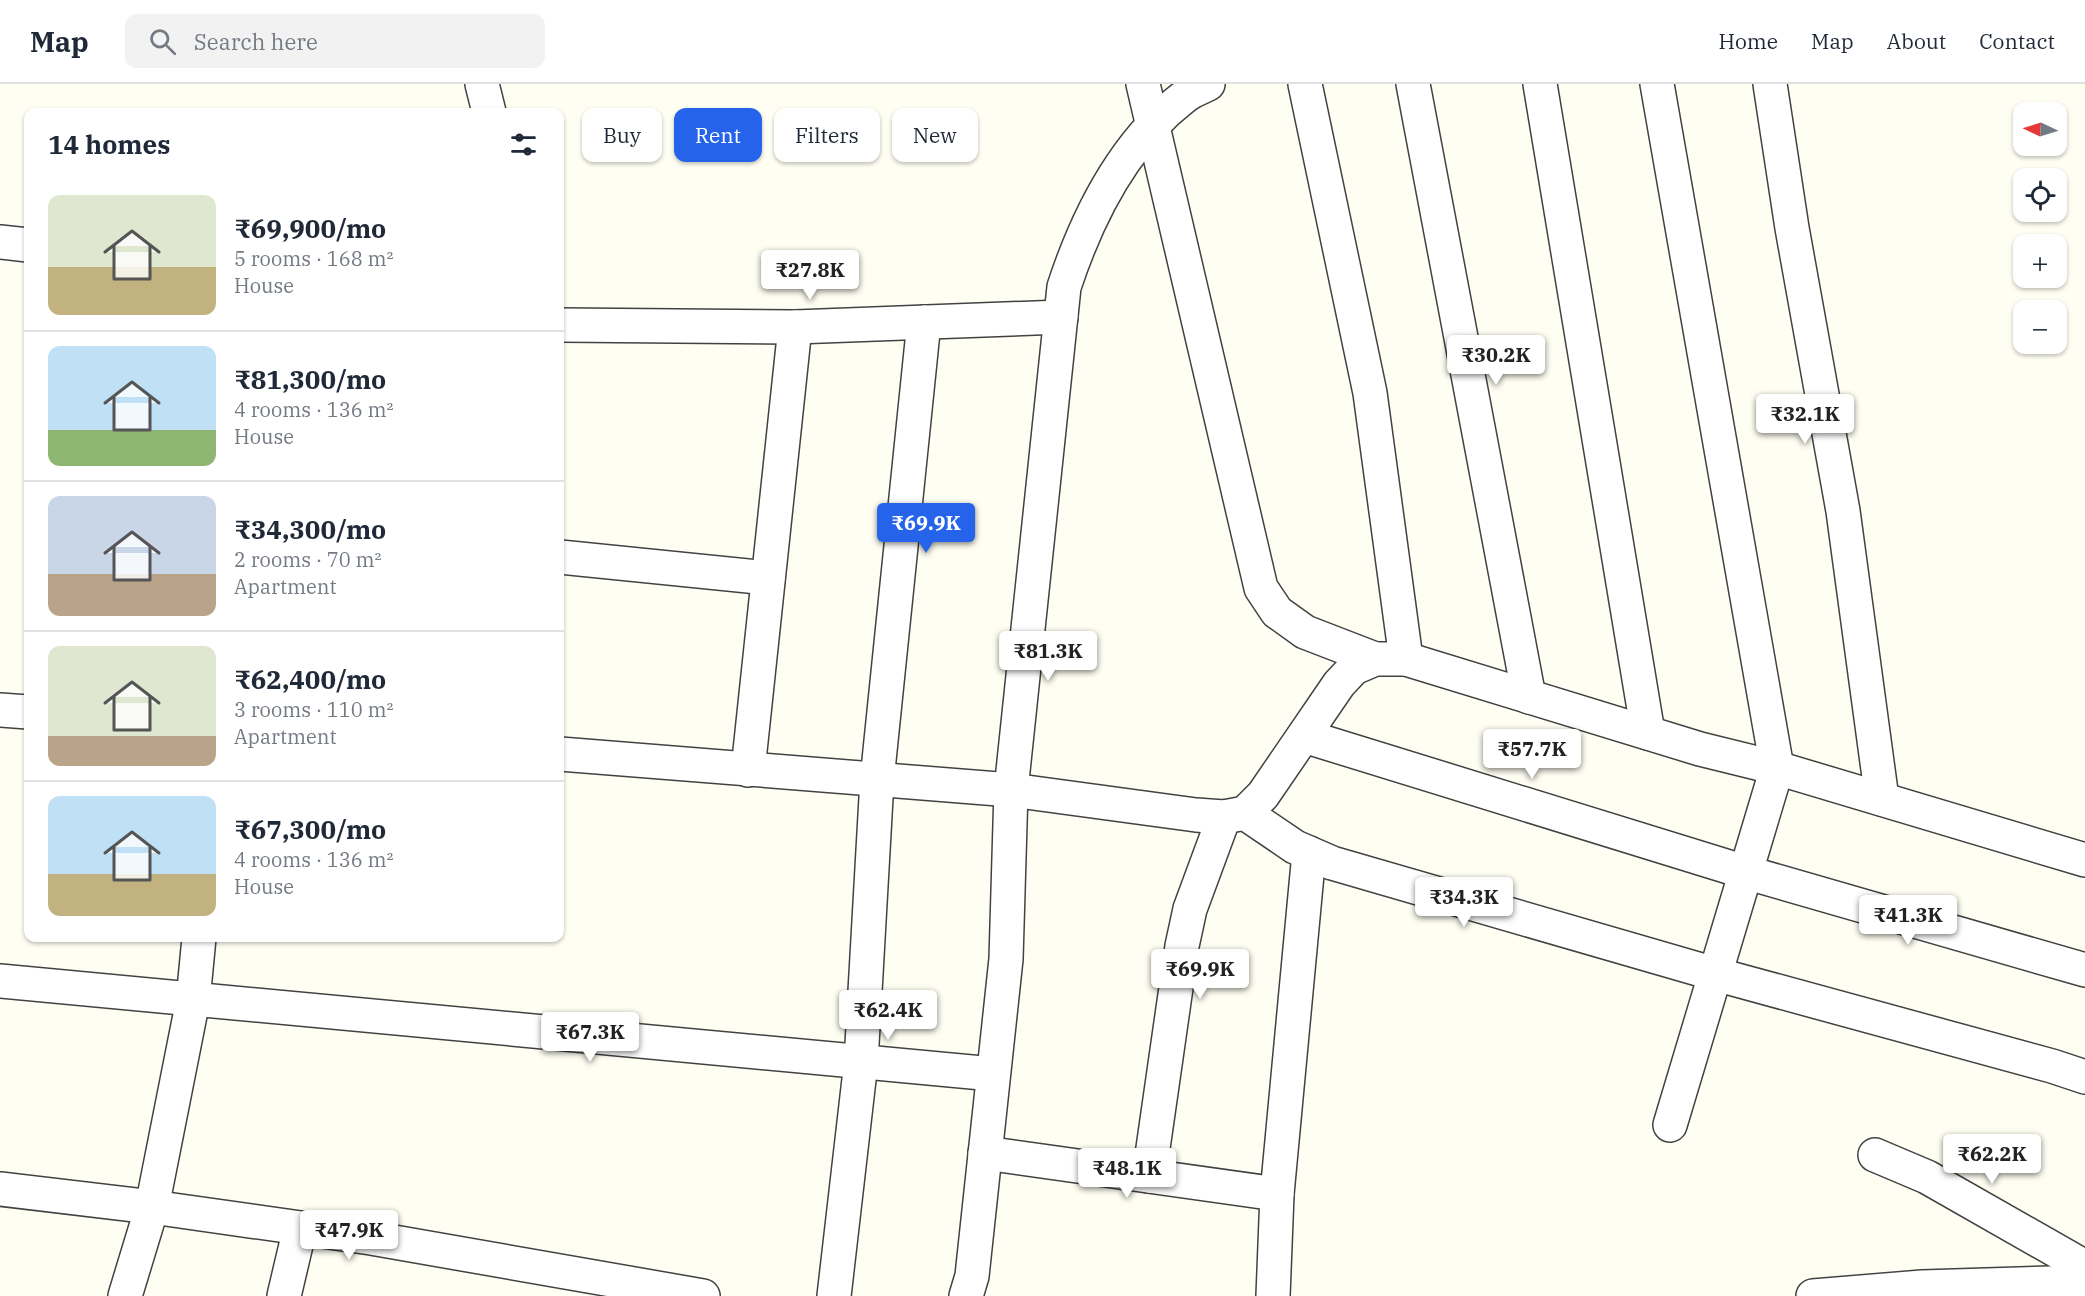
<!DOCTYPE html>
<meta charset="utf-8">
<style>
:root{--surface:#fff;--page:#f2f2f3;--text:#1f2937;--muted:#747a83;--line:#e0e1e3;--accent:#2563eb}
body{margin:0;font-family:"IBM Plex Serif",serif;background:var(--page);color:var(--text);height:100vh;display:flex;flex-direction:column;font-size:22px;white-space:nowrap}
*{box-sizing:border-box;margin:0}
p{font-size:20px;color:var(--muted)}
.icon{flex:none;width:33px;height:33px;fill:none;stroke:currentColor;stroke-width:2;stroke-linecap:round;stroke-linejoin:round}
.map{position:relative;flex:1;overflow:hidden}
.side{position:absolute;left:24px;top:24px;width:540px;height:834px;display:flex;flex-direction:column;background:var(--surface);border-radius:12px;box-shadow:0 2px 4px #0004}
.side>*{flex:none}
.banner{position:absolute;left:582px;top:24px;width:570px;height:54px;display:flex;gap:12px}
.needle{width:39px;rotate:274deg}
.fabs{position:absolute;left:2013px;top:18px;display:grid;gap:12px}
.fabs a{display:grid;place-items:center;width:54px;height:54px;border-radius:12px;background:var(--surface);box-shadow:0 2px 4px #0004;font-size:30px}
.price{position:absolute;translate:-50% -51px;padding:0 14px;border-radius:6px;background:#fff;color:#222;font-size:20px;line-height:39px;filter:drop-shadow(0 2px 3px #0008)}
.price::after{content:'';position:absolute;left:50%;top:36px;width:18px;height:14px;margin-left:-9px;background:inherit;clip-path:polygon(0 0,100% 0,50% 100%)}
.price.selected{background:var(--accent);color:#fff}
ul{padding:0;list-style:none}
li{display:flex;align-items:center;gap:18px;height:150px;padding:0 24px}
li+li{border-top:2px solid var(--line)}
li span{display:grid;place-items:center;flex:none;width:168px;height:120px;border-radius:12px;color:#555}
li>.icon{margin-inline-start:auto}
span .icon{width:72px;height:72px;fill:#fffc;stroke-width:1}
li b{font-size:26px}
h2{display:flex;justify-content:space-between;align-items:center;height:72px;padding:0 24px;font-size:26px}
.tag{padding:0 21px;border-radius:12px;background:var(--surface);box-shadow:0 2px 4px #0004;font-size:21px;line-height:54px}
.tag.selected{background:var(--accent);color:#fff}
header{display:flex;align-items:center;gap:36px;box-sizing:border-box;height:84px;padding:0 30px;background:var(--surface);border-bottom:2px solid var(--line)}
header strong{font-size:28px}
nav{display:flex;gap:33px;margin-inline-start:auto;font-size:21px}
.search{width:420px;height:54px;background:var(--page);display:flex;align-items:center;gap:15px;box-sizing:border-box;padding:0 21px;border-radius:12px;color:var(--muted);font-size:22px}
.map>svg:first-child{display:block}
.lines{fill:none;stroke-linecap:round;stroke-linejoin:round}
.street-casing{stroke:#424242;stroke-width:36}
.street{stroke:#fff;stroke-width:33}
</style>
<header>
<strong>Map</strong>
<div class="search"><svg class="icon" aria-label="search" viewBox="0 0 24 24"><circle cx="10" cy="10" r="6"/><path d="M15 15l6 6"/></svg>Search here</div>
<nav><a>Home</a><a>Map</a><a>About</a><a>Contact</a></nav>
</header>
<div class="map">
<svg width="2085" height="1212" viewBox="0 0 2085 1212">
<rect width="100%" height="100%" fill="#fefef2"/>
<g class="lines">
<defs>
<g id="street">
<polyline points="482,0 489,28"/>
<polyline points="1143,0 1261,504 1277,528 1305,548 1375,575"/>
<polyline points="1305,0 1370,309 1406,575"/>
<polyline points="1413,0 1529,613"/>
<polyline points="1540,0 1648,649"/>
<polyline points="1657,0 1777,684 1670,1041"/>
<polyline points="1770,0 1792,144 1843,427 1882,715"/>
<polyline points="0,158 28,161"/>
<polyline points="560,241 795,243 1061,233"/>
<polyline points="560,473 768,494"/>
<polyline points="0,626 28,628"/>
<polyline points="1304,652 1745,788 2085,886"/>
<polyline points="560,670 1011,706 1196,731 1224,733 1245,729 1263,711 1339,600 1354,584 1375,575 1406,575 1700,665 1777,684 2085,776"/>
<polyline points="748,686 795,243"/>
<polyline points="1245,729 1295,763 1332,779 1715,890 2052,982 2085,993"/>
<polyline points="0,897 993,990"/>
<polyline points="985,1069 1277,1110"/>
<polyline points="1875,1071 1927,1093 2085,1183"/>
<polyline points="1149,1092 1182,862 1190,825 1224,733"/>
<polyline points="0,1105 152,1123 371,1154 703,1212"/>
<polyline points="125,1212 152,1123 193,916 199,854"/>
<polyline points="284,1212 300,1144"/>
<polyline points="834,1212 861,978 877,696 924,238"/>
<path d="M966,1212L972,1192L1006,875L1011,706L1064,203C1087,133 1124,59 1184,13C1191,7 1200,4 1208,0"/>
<polyline points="1273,1212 1277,1110 1309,769"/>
<polyline points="1813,1212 1922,1203 2085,1198"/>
</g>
</defs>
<use href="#street" class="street-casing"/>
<use href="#street" class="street"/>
</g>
</svg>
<div class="fabs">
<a><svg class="needle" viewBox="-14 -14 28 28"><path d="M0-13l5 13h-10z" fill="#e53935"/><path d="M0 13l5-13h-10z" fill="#747a83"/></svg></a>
<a><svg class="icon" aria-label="locate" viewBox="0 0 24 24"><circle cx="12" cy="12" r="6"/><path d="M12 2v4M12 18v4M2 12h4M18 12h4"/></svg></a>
<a>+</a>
<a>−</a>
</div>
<b class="price" style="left:810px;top:217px">₹27.8K</b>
<b class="price" style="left:1496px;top:302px">₹30.2K</b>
<b class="price" style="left:1805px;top:361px">₹32.1K</b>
<b class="price selected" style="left:926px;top:470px">₹69.9K</b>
<b class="price" style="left:1048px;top:598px">₹81.3K</b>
<b class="price" style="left:1532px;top:696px">₹57.7K</b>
<b class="price" style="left:1464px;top:844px">₹34.3K</b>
<b class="price" style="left:1908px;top:862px">₹41.3K</b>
<b class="price" style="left:1200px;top:916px">₹69.9K</b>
<b class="price" style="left:888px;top:957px">₹62.4K</b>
<b class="price" style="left:590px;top:979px">₹67.3K</b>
<b class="price" style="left:1992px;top:1101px">₹62.2K</b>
<b class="price" style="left:1127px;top:1115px">₹48.1K</b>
<b class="price" style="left:349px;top:1177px">₹47.9K</b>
<div class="banner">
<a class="tag">Buy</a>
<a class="tag selected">Rent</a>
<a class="tag">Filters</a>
<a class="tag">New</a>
</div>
<section class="side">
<h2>14 homes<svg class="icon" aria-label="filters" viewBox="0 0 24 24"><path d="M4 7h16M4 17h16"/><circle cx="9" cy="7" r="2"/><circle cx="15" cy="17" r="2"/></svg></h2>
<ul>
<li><span style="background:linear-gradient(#dfe7d0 60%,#c2b280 0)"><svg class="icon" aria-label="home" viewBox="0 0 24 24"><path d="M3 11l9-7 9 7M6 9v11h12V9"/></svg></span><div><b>₹69,900/mo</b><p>5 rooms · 168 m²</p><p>House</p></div></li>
<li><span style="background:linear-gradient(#bfe0f5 70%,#8fb573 0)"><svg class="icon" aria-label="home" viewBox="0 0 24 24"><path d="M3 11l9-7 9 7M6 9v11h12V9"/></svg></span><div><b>₹81,300/mo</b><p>4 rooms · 136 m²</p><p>House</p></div></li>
<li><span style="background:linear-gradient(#c9d6e8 65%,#b9a48a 0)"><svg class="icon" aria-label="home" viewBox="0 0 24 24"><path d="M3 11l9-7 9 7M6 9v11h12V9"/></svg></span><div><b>₹34,300/mo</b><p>2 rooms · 70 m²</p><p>Apartment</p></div></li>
<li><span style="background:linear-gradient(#dfe7d0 75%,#b9a48a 0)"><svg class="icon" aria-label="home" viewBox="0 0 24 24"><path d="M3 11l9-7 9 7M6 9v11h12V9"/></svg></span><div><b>₹62,400/mo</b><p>3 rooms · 110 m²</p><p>Apartment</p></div></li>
<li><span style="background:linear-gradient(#bfe0f5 65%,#c2b280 0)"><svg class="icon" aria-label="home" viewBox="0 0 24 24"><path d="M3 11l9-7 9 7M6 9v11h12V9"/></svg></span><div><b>₹67,300/mo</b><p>4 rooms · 136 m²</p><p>House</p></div></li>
</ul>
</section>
</div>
